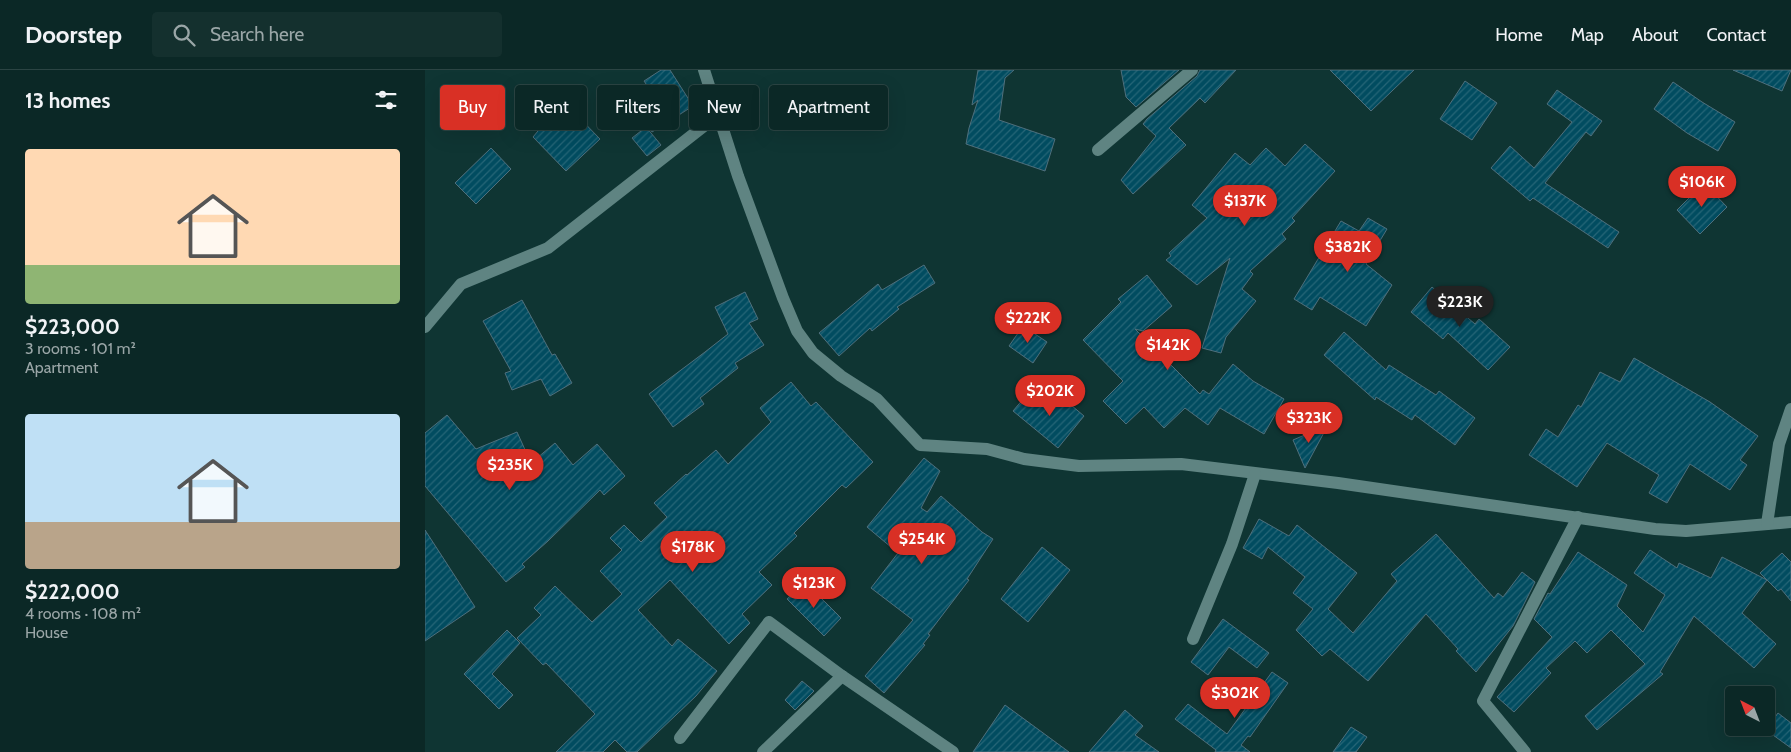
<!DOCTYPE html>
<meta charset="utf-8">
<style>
:root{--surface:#0b2826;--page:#14302e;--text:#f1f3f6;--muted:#9aa6a7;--line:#2b4443;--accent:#d93025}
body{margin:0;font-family:Cabin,sans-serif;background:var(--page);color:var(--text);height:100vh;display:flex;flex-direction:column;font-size:19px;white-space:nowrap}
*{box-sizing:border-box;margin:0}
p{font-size:16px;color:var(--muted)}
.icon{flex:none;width:28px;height:28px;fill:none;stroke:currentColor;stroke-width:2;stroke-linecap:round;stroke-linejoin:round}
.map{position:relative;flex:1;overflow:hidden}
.side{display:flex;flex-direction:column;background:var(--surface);width:425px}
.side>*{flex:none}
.banner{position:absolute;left:15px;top:15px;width:475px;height:45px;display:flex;gap:10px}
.needle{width:32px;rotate:318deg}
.controls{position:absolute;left:1300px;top:616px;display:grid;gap:10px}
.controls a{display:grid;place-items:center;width:50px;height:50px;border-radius:5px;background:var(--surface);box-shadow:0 5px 20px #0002,0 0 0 1px var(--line);font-size:25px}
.price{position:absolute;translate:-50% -42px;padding:0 11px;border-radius:18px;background:var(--accent);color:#fff;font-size:16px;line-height:32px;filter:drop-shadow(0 1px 2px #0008)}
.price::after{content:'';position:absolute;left:50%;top:30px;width:15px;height:11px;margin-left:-8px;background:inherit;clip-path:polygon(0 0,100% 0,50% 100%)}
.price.active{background:#222;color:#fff}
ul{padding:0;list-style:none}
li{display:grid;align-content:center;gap:10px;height:265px;padding:0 25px}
li span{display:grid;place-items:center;height:155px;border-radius:5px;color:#555}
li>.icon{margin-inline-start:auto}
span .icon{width:90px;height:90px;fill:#fffc;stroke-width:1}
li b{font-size:21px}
h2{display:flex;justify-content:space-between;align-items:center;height:60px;padding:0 25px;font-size:21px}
.pill{padding:0 18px;border-radius:5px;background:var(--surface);box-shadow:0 5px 20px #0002,0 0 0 1px var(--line);font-size:18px;line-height:45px}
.pill.active{background:var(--accent);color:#fff}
header{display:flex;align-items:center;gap:30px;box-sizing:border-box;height:70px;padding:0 25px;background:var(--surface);border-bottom:1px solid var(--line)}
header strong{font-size:24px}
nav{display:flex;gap:28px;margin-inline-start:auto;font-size:18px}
.search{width:350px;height:45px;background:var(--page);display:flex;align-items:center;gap:12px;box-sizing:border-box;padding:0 18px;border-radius:5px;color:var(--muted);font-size:19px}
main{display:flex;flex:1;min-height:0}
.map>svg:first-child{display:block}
.building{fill:url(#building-hatch);stroke:#4f6f7c}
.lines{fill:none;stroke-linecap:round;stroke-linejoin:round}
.minor{stroke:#5f8482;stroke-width:12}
</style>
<header>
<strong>Doorstep</strong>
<div class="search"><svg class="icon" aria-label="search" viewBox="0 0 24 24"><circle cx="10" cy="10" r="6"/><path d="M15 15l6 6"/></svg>Search here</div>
<nav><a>Home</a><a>Map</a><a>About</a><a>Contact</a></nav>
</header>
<main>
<section class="side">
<h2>13 homes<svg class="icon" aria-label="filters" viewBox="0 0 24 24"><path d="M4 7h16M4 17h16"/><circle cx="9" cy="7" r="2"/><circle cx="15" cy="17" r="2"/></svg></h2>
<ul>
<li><span style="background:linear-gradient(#ffd9b3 75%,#8fb573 0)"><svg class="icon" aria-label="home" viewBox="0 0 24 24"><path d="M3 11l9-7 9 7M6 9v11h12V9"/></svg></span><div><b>$223,000</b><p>3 rooms · 101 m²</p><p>Apartment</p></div></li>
<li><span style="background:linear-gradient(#bfe0f5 70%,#b9a48a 0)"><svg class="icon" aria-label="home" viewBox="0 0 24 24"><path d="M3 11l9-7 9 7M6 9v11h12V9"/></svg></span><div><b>$222,000</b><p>4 rooms · 108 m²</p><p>House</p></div></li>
</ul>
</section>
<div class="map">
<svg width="1366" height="682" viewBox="0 0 1366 682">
<defs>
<pattern id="building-hatch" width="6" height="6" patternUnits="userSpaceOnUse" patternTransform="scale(1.25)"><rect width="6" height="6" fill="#014c60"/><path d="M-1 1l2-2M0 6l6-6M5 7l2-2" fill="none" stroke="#266677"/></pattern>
</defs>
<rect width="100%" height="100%" fill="#0f3533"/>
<g class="building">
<polygon points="236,0 245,0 268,36 227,62 213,36 230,27 219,11"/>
<polygon points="553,0 589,0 580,8 574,50 630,69 620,101 541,74 544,58 553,30 547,35"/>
<polygon points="696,0 754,0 711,37 701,27"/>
<polygon points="775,0 811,0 780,33 775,28 744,58 761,75 708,124 696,110 731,66 718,54 722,49 772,6"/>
<polygon points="905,0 989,0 946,41"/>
<polygon points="1308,0 1366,0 1357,21"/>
<polygon points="1040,11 1072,33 1047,70 1015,49"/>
<polygon points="1248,12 1277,32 1310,52 1293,81 1262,63 1229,39"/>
<polygon points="1132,20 1177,51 1166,66 1161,62 1120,113 1194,162 1183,178 1108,128 1105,131 1066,98 1085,76 1109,98 1147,52 1122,34"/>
<polygon points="121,24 135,41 141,34 175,69 141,101 108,67 113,61 98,43"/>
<polygon points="221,57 236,75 222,86 207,68"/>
<polygon points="880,74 910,101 867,148 870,151 857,164 861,169 825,201 828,204 817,219 831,231 801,267 796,283 777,278 805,188 772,215 741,190 746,186 744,183 782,148 767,135 810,83 825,95 841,78 860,96"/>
<polygon points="66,78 86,99 51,134 30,113"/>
<polygon points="1279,113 1302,137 1275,164 1252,140"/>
<polygon points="943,148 962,159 941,194 967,215 941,256 895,227 887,240 869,229 916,151 934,161"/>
<polygon points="499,195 510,213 472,237 474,239 447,261 445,258 414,286 394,263 453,214 457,220"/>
<polygon points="722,205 747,236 718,261 710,259 775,324 778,320 784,324 808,294 828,311 859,329 839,364 795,338 783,355 760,338 739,358 719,337 701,354 678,331 698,311 658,270 696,232 693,229"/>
<polygon points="1007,217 1050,254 1054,249 1085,277 1063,300 1023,263 1018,269 986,242"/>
<polygon points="320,222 333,249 324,253 339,275 310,293 313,298 275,328 279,334 248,357 224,324 280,282 303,264 290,237"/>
<polygon points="97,230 127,285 130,284 147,313 125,326 116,309 87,320 80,303 86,301 58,251"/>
<polygon points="598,256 622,272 608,293 584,276"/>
<polygon points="919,262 961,300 964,295 1011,325 1014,321 1050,348 1030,375 990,345 987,350 951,327 950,330 899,285"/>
<polygon points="1209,288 1285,332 1333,366 1315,390 1322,395 1305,420 1265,394 1242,433 1224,423 1234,405 1182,373 1152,417 1104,385 1121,359 1133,367 1153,335 1156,337 1175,302 1195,312"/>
<polygon points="366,312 386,336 391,332 448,392 421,418 417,415 369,463 372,466 334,502 347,515 317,544 325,553 304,574 245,510 213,540 247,576 253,569 292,601 271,626 212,682 202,682 190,670 178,682 131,682 170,644 121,593 118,595 92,568 116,545 109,538 130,516 167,552 197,524 175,501 197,480 185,468 199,455 216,472 242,447 229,433 261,404 262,405 291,380 303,394 346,352 335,338"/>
<polygon points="605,321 623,335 633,324 659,346 633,378 588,341"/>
<polygon points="22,345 51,379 92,362 106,393 130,373 148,395 172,374 200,406 179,425 175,420 123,471 97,494 100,497 81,512 0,416 0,363"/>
<polygon points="903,355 880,398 868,370"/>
<polygon points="499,388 515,401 496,438 502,442 516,426 557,462 568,469 542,509 544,510 503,564 505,565 498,574 500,575 459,623 440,606 488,550 446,518 473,483 442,457"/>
<polygon points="834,449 864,466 872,455 932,503 903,539 928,563 972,511 966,504 1011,464 1069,528 1073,523 1078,527 1097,502 1110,512 1088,556 1051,602 1031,581 1033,579 1001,544 943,611 905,579 897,586 871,560 888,539 868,523 880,507 843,477 837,489 818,478"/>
<polygon points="0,460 50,537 0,571"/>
<polygon points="617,477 645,500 603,552 576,529"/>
<polygon points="1225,480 1252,498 1254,493 1286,508 1297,487 1342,510 1317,543 1351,574 1329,598 1269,546 1235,602 1238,604 1172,660 1160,646 1220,594 1186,560 1162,583 1150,571 1121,598 1126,603 1089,642 1072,627 1127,567 1109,549 1123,523 1125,524 1153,482 1202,515 1192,536 1218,562 1240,525 1209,503"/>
<polygon points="1357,483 1366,492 1366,531 1356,519 1353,521 1335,503"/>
<polygon points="379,511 416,548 399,566 362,529"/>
<polygon points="798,549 844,583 832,598 804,577 783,605 766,592"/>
<polygon points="82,560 95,573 67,604 88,625 74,639 39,604"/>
<polygon points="847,602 863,613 825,667 823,666 816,675 825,682 790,682 791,680 750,649 763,634 802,664"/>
<polygon points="377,611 389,621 370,640 360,630"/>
<polygon points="580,635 644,682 548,682"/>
<polygon points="700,640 718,656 710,665 734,682 664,682"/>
<polygon points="1353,643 1366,653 1366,678 1341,660"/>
<polygon points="926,657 942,667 931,682 908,682"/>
</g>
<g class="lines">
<g class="minor">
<polyline points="279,0 313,106 358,228 372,261 388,283 416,306 452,329 495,375 562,379 599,389 654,396 756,394 913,413 1230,459 1261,461 1366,452"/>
<polyline points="673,80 767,0"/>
<polyline points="0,257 36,214 123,178 293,45"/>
<polyline points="1342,454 1354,374 1366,339"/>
<polyline points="768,569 807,474 830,404"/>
<polyline points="255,668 344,552 417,606 528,682"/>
<polyline points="338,682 417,606"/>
<polyline points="1100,682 1058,631 1153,447"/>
</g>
</g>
</svg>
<div class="controls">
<a><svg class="needle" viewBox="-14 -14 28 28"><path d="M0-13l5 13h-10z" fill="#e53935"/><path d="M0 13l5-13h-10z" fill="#9aa6a7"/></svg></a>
</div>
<b class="price" style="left:1277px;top:138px">$106K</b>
<b class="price" style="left:820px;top:157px">$137K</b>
<b class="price" style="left:923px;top:203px">$382K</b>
<b class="price active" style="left:1035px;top:258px">$223K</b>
<b class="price" style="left:603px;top:274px">$222K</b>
<b class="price" style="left:743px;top:301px">$142K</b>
<b class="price" style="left:625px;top:347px">$202K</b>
<b class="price" style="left:884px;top:374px">$323K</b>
<b class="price" style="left:85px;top:421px">$235K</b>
<b class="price" style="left:497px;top:495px">$254K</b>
<b class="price" style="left:268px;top:503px">$178K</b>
<b class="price" style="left:389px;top:539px">$123K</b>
<b class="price" style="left:810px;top:649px">$302K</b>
<div class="banner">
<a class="pill active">Buy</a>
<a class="pill">Rent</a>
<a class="pill">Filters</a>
<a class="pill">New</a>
<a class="pill">Apartment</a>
</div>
</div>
</main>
